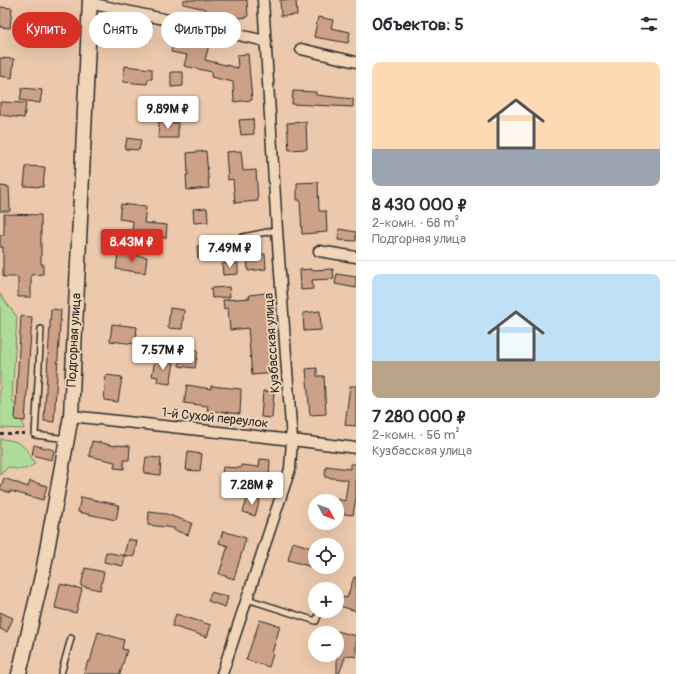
<!DOCTYPE html>
<html lang="ru">
<meta charset="utf-8">
<style>
:root{--surface:#fff;--page:#f2f2f3;--text:#2b2b33;--muted:#7c7c81;--line:#e1e1e2;--accent:#d93025}
body{margin:0;font-family:Pangolin,sans-serif;background:var(--page);color:var(--text);height:100vh;display:flex;flex-direction:column;font-size:15px;white-space:nowrap}
*{box-sizing:border-box;margin:0}
p{font-size:13px;color:var(--muted)}
.icon{flex:none;width:22px;height:22px;fill:none;stroke:currentColor;stroke-width:2;stroke-linecap:round;stroke-linejoin:round}
.map{position:relative;flex:1;overflow:hidden}
.sheet{display:flex;flex-direction:column;background:var(--surface);width:320px}
.sheet>*{flex:none}
.banner{position:absolute;left:12px;top:12px;width:284px;height:36px;display:flex;gap:8px}
.needle{width:26px;rotate:131deg}
.tools{position:absolute;left:308px;top:494px;display:grid;gap:8px}
.tools a{display:grid;place-items:center;width:36px;height:36px;border-radius:50%;background:var(--surface);box-shadow:0 4px 16px #0002;font-size:20px}
.price{position:absolute;translate:-50% -34px;padding:0 9px;border-radius:4px;background:#fff;color:#222;font-size:13px;line-height:26px;filter:drop-shadow(0 1px 2px #0008)}
.price::after{content:'';position:absolute;left:50%;top:24px;width:12px;height:9px;margin-left:-6px;background:inherit;clip-path:polygon(0 0,100% 0,50% 100%)}
.price.active{background:var(--accent);color:#fff}
ul{padding:0;list-style:none}
li{display:grid;align-content:center;gap:8px;height:212px;padding:0 16px}
li+li{border-top:1px solid var(--line)}
li span{display:grid;place-items:center;height:124px;border-radius:8px;color:#555}
li>.icon{margin-inline-start:auto}
span .icon{width:72px;height:72px;fill:#fffc;stroke-width:1}
li b{font-size:17px}
h2{display:flex;justify-content:space-between;align-items:center;height:48px;padding:0 16px;font-size:17px}
.pill{padding:0 14px;border-radius:18px;background:var(--surface);box-shadow:0 4px 16px #0002;font-size:14px;line-height:36px}
.pill.active{background:var(--accent);color:#fff}
main{display:flex;flex:1;min-height:0}
.map>svg:first-child{display:block}
.green{fill:#afdb99;stroke:#6d8362}
.building{fill:#cda187;stroke:#2b2b2b}
.lines{fill:none;stroke-linecap:round;stroke-linejoin:round}
.lane-casing{stroke:#2b2b2b;stroke-width:8}
.street-casing{stroke:#2b2b2b;stroke-width:13}
.secondary-casing{stroke:#2b2b2b;stroke-width:17}
.path{stroke:#2b2b2b;stroke-width:2;stroke-dasharray:4 3;stroke-linecap:butt}
.lane{stroke:#f1d5b8;stroke-width:5}
.street{stroke:#f1d5b8;stroke-width:10}
.secondary{stroke:#f1d5b8;stroke-width:14}
.labels{text-anchor:middle;dominant-baseline:central;stroke-width:3.5;stroke-linejoin:round;paint-order:stroke}
.street-label{font-size:13px;fill:#2b2b2b;stroke:#f1d5b8}
</style>
<main>
<div class="map">
<svg width="356" height="674" viewBox="0 0 356 674">
<rect width="100%" height="100%" fill="#ecc9ac"/>
<filter id="ink" filterUnits="userSpaceOnUse"><feTurbulence type="fractalNoise" baseFrequency=".025" numOctaves="2"/><feDisplacementMap in="SourceGraphic" scale="8" xChannelSelector="R" yChannelSelector="G"/><feConvolveMatrix kernelMatrix="1 2 1 2 8 2 1 2 1" color-interpolation-filters="sRGB"/></filter>
<g filter="url(#ink)">
<g class="green">
<polygon points="0,294 17,317 12,400 21,415 24,429 0,428"/>
<path d="M0,439C20,440 26,446 35,464C25,471 19,470 8,467L0,475Z"/>
</g>
<g class="building">
<polygon points="183,0 247,0 248,17 228,19 205,13 206,9 183,4"/>
<polygon points="280,0 296,0 297,15 281,16"/>
<polygon points="0,7 12,8 10,28 0,27"/>
<polygon points="318,17 333,20 331,28 350,32 348,43 314,37"/>
<polygon points="125,23 152,26 150,40 124,37"/>
<polygon points="24,28 46,30 45,40 22,37"/>
<polygon points="175,37 209,45 205,60 238,68 237,55 248,54 252,100 234,102 233,82 211,77 212,72 184,66 187,55 171,52"/>
<polygon points="0,58 14,59 12,78 0,76"/>
<polygon points="125,66 152,69 152,79 148,79 147,84 123,82"/>
<polygon points="171,72 183,72 183,86 171,87"/>
<polygon points="22,88 42,90 40,103 20,100"/>
<polygon points="293,91 316,92 316,95 353,99 353,107 292,104"/>
<polygon points="0,102 26,103 24,118 0,115"/>
<polygon points="253,119 254,134 241,135 239,120"/>
<polygon points="159,122 178,123 178,138 158,138"/>
<polygon points="306,122 307,149 289,150 287,123"/>
<polygon points="127,138 141,140 139,150 125,149"/>
<polygon points="206,151 209,188 187,190 186,175 188,175 187,153"/>
<polygon points="241,151 243,171 256,170 258,201 235,203 233,179 228,180 226,152"/>
<polygon points="26,166 45,167 43,187 24,186"/>
<polygon points="318,182 319,211 326,211 327,232 302,234 300,200 297,200 297,183"/>
<polygon points="0,186 9,187 10,211 0,211"/>
<polygon points="121,204 146,207 144,223 167,225 166,238 132,233 133,221 119,219"/>
<polygon points="207,208 208,222 194,223 193,209"/>
<polygon points="4,214 41,215 41,264 43,264 43,274 31,275 31,297 18,297 18,277 3,277 3,247 0,247 0,235 4,235"/>
<polygon points="339,229 356,232 356,241 338,240"/>
<polygon points="221,244 222,256 198,258 197,246"/>
<polygon points="118,253 147,257 145,273 116,269"/>
<polygon points="265,254 266,269 248,271 247,255"/>
<polygon points="238,263 238,274 223,275 222,264"/>
<polygon points="311,269 311,270 333,269 334,279 312,280 313,289 301,290 300,270"/>
<polygon points="337,274 356,277 356,288 335,284"/>
<polygon points="229,287 230,297 212,298 211,288"/>
<polygon points="266,293 275,373 252,375 248,328 230,330 228,308 224,309 223,300 250,298 249,295"/>
<polygon points="170,308 184,310 182,329 168,328"/>
<polygon points="51,309 61,310 54,422 44,421"/>
<polygon points="320,311 321,330 304,331 303,313"/>
<polygon points="21,316 32,317 25,421 15,420"/>
<polygon points="112,324 137,327 135,344 110,341"/>
<polygon points="182,348 198,350 195,368 179,366"/>
<polygon points="155,360 174,363 170,384 157,382 158,377 152,376"/>
<polygon points="317,368 317,376 324,376 326,414 310,415 306,369"/>
<polygon points="106,375 122,377 118,402 104,400"/>
<polygon points="187,385 211,389 211,386 241,389 240,414 207,410 208,406 184,403"/>
<polygon points="350,386 356,386 356,426 345,425"/>
<polygon points="263,391 274,392 272,418 261,417"/>
<polygon points="92,441 116,446 116,445 130,446 129,460 124,460 124,469 114,468 115,462 89,456"/>
<polygon points="34,445 54,450 52,460 32,455"/>
<polygon points="188,452 202,454 200,471 186,470"/>
<polygon points="146,457 161,458 160,475 144,473"/>
<polygon points="260,459 270,460 269,477 256,476 255,487 221,483 223,467 241,468 241,465 259,467"/>
<polygon points="350,464 356,464 356,497 353,515 337,513 337,499 345,501 348,480 325,477 326,466 350,469"/>
<polygon points="4,478 28,487 30,481 47,486 43,500 10,491 10,493 0,489"/>
<polygon points="248,496 260,500 255,516 243,512"/>
<polygon points="81,497 119,505 116,520 78,512"/>
<polygon points="149,512 166,514 192,523 188,535 174,530 174,528 148,525"/>
<polygon points="223,531 246,538 234,579 219,574 228,546 219,543"/>
<polygon points="128,539 137,541 134,557 124,555"/>
<polygon points="293,542 315,549 315,568 288,560"/>
<polygon points="106,552 125,556 123,566 104,562"/>
<polygon points="85,568 104,572 100,590 81,586"/>
<polygon points="354,577 356,577 356,611 340,606 343,597 347,598"/>
<polygon points="60,584 82,589 76,613 55,608"/>
<polygon points="211,592 228,597 225,607 208,601"/>
<polygon points="0,612 13,618 7,632 0,629"/>
<polygon points="176,614 211,625 207,637 172,626"/>
<polygon points="260,620 280,626 272,653 273,654 269,667 246,660"/>
<polygon points="337,631 356,636 356,657 346,655 339,674 337,674"/>
<polygon points="98,632 124,640 122,649 127,650 120,674 84,674 88,661 90,662"/>
</g>
<g class="lines">
<defs>
<g id="lane">
<polyline points="243,237 277,230"/>
<polyline points="41,329 35,435 67,439"/>
<polyline points="247,599 316,621 320,611"/>
<polyline points="61,674 71,638"/>
</g>
<g id="street">
<polyline points="89,3 266,41"/>
<polyline points="301,49 356,62"/>
<polyline points="319,251 356,257"/>
<polyline points="71,416 292,440 356,448"/>
<polyline points="222,674 290,469 292,440 277,230 263,0"/>
</g>
<polyline id="secondary" points="19,674 43,572 71,416 90,0"/>
</defs>
<use href="#lane" class="lane-casing"/>
<use href="#street" class="street-casing"/>
<use href="#secondary" class="secondary-casing"/>
<polyline class="path" points="0,434 27,434"/>
<use href="#lane" class="lane"/>
<use href="#street" class="street"/>
<use href="#secondary" class="secondary"/>
</g>
</g>
<g class="labels">
<g class="street-label">
<text transform="translate(74 340) rotate(-87)">Подгорная улица</text>
<text transform="translate(272 343) rotate(-94)">Кузбасская улица</text>
<text transform="translate(215 418) rotate(6)">1-й Сухой переулок</text>
</g>
</g>
</svg>
<div class="tools">
<a><svg class="needle" viewBox="-14 -14 28 28"><path d="M0-13l5 13h-10z" fill="#e53935"/><path d="M0 13l5-13h-10z" fill="#7c7c81"/></svg></a>
<a><svg class="icon" aria-label="locate" viewBox="0 0 24 24"><circle cx="12" cy="12" r="6"/><path d="M12 2v4M12 18v4M2 12h4M18 12h4"/></svg></a>
<a>+</a>
<a>−</a>
</div>
<b class="price" style="left:168px;top:130px">9.89M ₽</b>
<b class="price active" style="left:132px;top:263px">8.43M ₽</b>
<b class="price" style="left:230px;top:269px">7.49M ₽</b>
<b class="price" style="left:163px;top:371px">7.57M ₽</b>
<b class="price" style="left:252px;top:506px">7.28M ₽</b>
<div class="banner">
<a class="pill active">Купить</a>
<a class="pill">Снять</a>
<a class="pill">Фильтры</a>
</div>
</div>
<section class="sheet">
<h2>Объектов: 5<svg class="icon" aria-label="filters" viewBox="0 0 24 24"><path d="M4 7h16M4 17h16"/><circle cx="9" cy="7" r="2"/><circle cx="15" cy="17" r="2"/></svg></h2>
<ul>
<li><span style="background:linear-gradient(#ffd9b3 70%,#9aa5b1 0)"><svg class="icon" aria-label="home" viewBox="0 0 24 24"><path d="M3 11l9-7 9 7M6 9v11h12V9"/></svg></span><div><b>8 430 000 ₽</b><p>2-комн. · 68 m²</p><p>Подгорная улица</p></div></li>
<li><span style="background:linear-gradient(#bfe0f5 70%,#b9a48a 0)"><svg class="icon" aria-label="home" viewBox="0 0 24 24"><path d="M3 11l9-7 9 7M6 9v11h12V9"/></svg></span><div><b>7 280 000 ₽</b><p>2-комн. · 56 m²</p><p>Кузбасская улица</p></div></li>
</ul>
</section>
</main>
